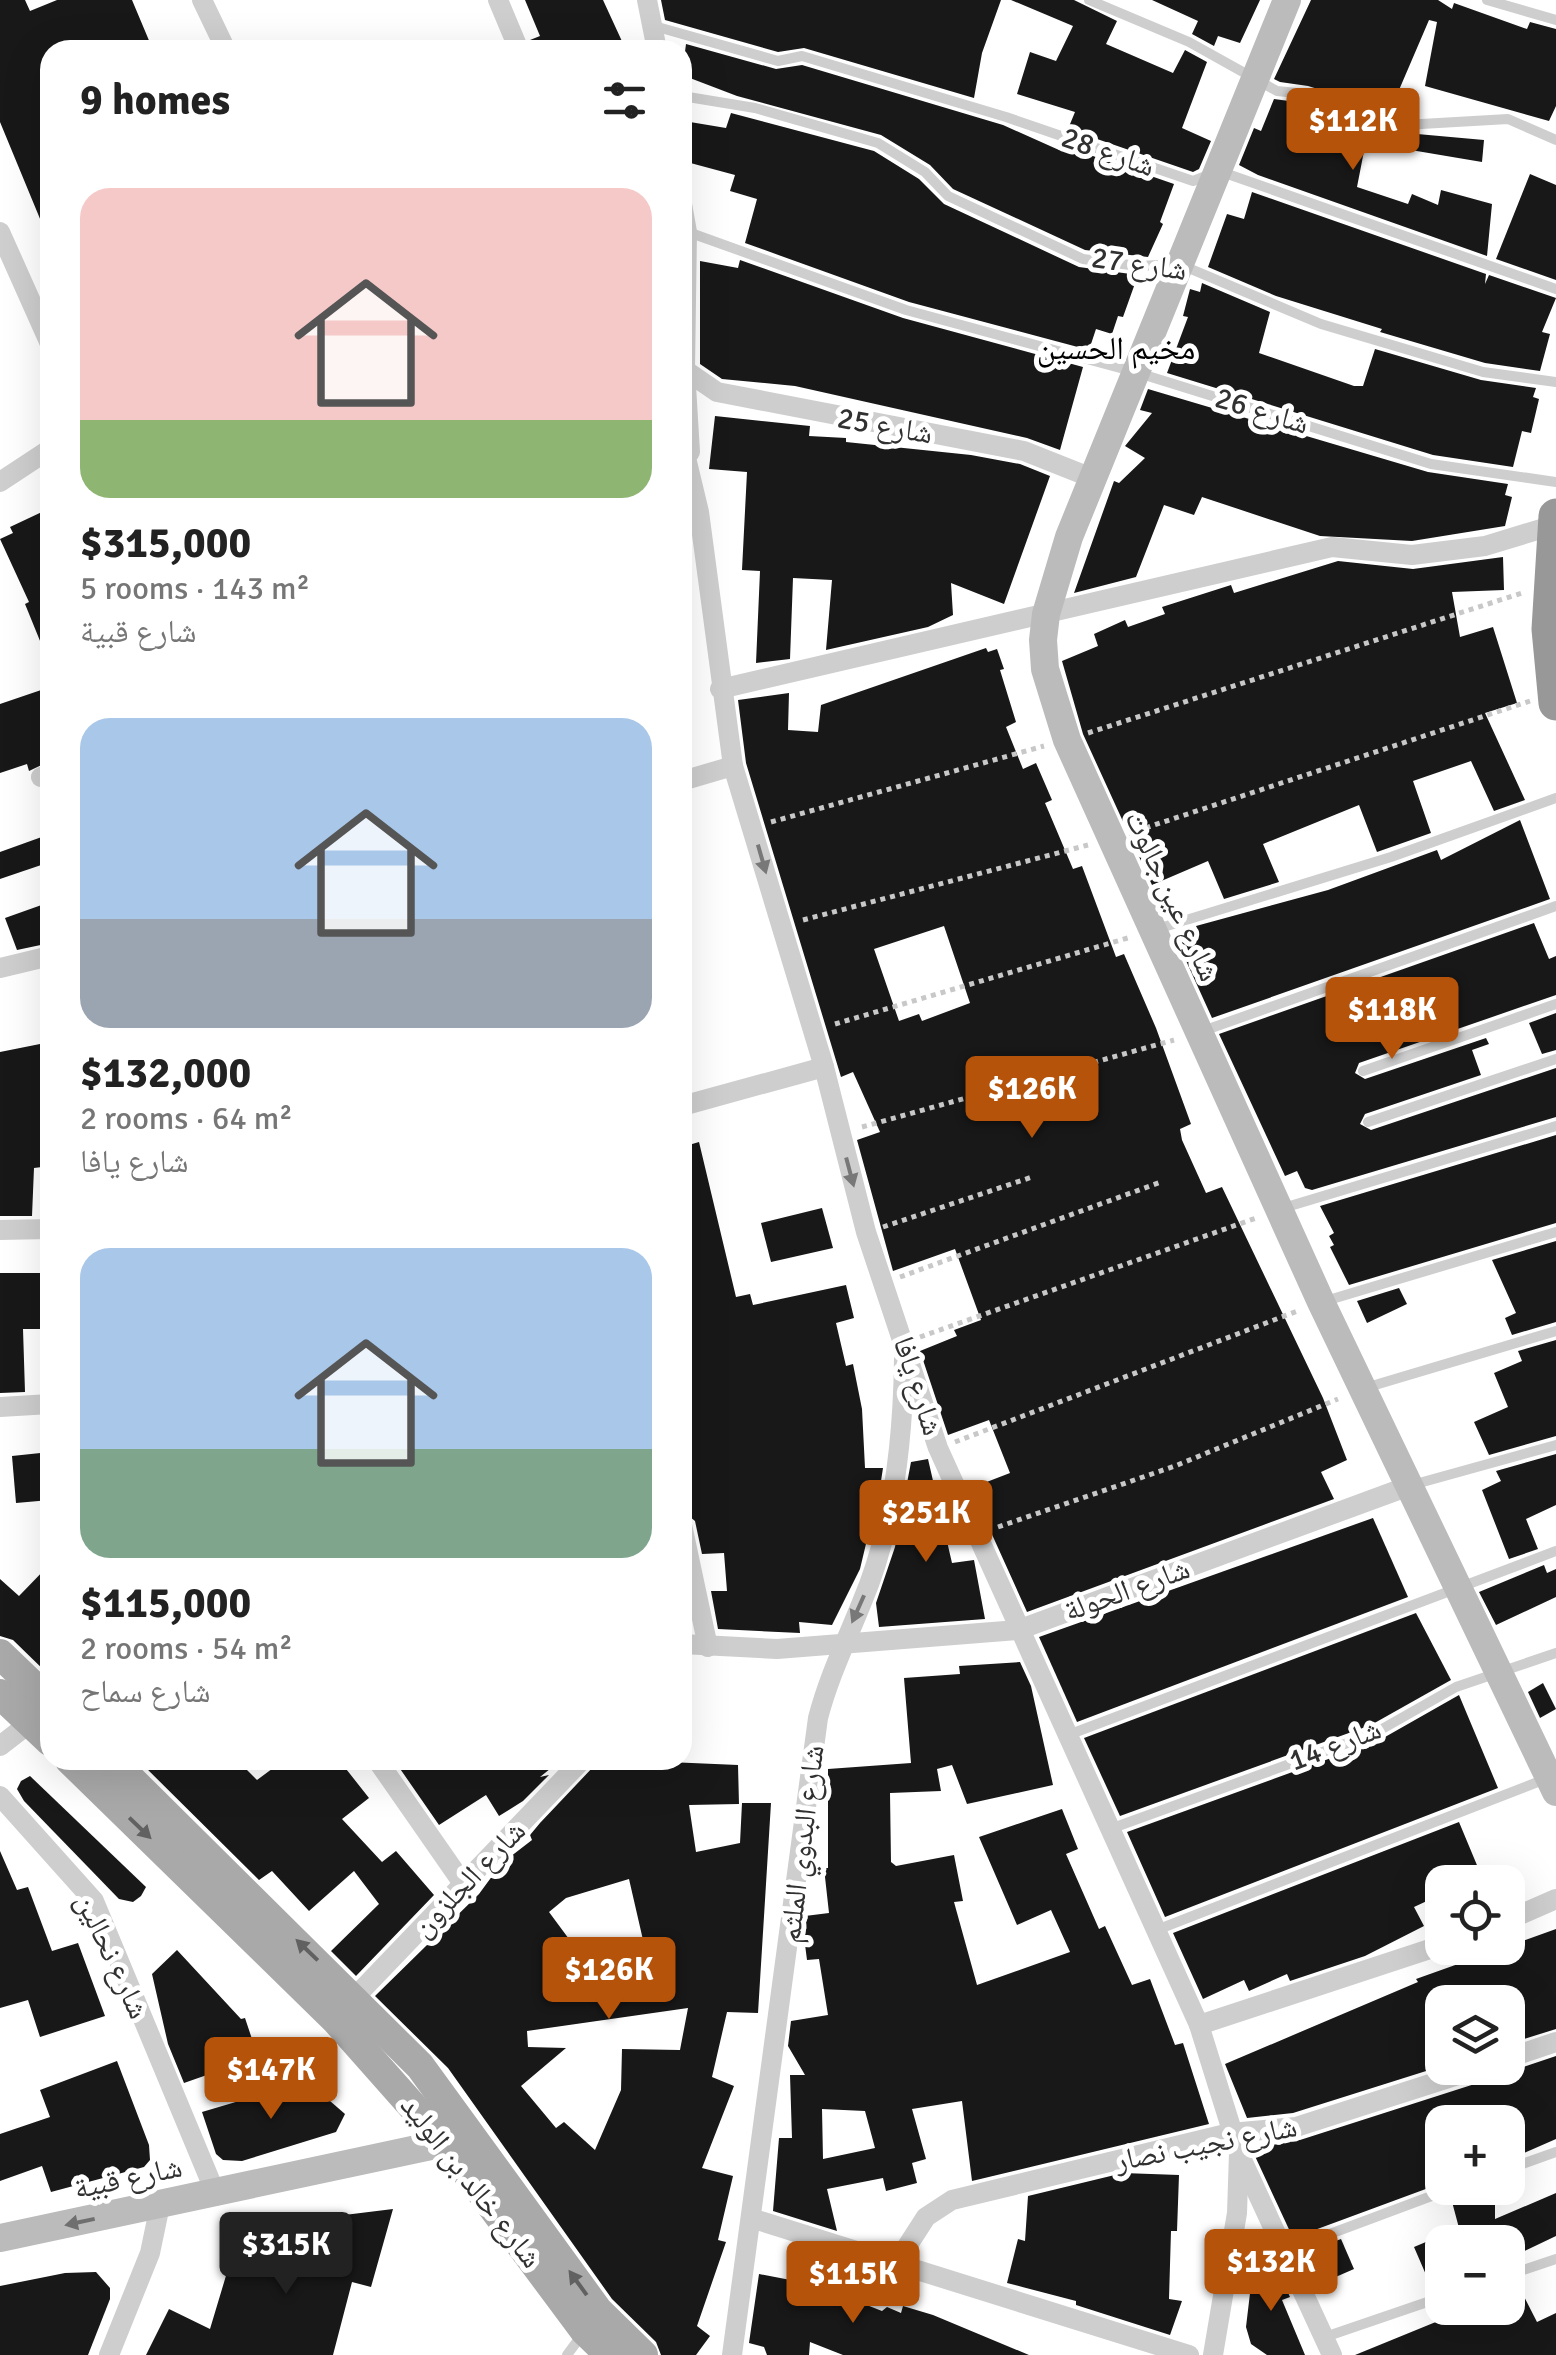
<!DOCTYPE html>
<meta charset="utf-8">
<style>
:root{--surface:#fff;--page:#f2f2f2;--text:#222;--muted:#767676;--accent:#b45309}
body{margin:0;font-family:Signika,"Noto Naskh Arabic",sans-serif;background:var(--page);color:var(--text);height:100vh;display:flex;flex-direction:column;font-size:38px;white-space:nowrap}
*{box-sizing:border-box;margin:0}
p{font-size:32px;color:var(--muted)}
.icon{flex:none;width:55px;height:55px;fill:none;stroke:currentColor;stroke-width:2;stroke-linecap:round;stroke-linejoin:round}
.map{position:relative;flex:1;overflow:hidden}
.drawer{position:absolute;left:40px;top:40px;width:652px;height:1730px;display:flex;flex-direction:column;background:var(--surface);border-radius:30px;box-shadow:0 10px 40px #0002}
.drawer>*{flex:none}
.buttons{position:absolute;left:1425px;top:1865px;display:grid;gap:20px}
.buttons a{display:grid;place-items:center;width:100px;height:100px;border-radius:20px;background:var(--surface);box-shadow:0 10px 40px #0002;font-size:50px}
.price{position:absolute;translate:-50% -85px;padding:0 22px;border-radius:10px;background:var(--accent);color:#fff;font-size:32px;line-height:65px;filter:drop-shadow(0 2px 5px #0008)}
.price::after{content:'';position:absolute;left:50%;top:60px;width:30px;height:22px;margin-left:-15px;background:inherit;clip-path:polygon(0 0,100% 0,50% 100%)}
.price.selected{background:#222;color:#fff}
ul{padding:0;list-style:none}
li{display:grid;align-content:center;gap:20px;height:530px;padding:0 40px}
li span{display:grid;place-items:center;height:310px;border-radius:30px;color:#555}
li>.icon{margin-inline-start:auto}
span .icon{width:180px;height:180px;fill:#fffc;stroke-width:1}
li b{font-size:42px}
h2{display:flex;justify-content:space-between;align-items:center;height:120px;padding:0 40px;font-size:42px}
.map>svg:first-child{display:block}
.building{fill:#181818;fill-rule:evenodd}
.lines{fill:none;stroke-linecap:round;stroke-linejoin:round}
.path{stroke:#c8c8c8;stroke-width:5;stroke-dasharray:5 5;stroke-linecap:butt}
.lane{stroke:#cecece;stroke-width:10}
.street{stroke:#cecece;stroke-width:20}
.secondary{stroke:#bbb;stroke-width:28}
.primary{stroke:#a9a9a9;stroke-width:30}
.highway{stroke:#989898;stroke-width:35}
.oneway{fill:#787878}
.oneway2{fill:#616161}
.oneway3{fill:#6f6f6f}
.labels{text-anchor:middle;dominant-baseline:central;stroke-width:10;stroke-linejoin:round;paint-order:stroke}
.street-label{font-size:30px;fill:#313131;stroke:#fff}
.neighbourhood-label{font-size:32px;fill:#000;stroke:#fff}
</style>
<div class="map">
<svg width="1556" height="2355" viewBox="0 0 1556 2355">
<rect width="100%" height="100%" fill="#fff"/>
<g class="building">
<polygon points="0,0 25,0 30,11 57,0 132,0 153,50 50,50 50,243 0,122"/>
<polygon points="525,0 603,0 626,50 533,50 530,40 540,36"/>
<polygon points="661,0 1001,0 982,53 974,98 804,48 778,52 665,20"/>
<polygon points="1011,0 1074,0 1117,21 1106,44 1173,73 1185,50 1207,62 1182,128 1211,141 1199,169 1193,172 1068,129 1075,112 1017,94 1030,52 1056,61 1073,26"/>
<polygon points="1152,0 1260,0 1240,43 1218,36 1214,46 1192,34 1198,21"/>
<polygon points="1311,0 1438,0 1452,9 1454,3 1527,29 1530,22 1556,29 1556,106 1549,121 1425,86 1437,22 1429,20 1390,111 1308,86 1280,82 1274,79"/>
<polygon points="686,44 776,69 802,65 1003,125 1059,150 1061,145 1174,184 1160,222 1163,224 1148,257 1085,250 953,189 930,165 881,135 737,96 682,75"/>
<polygon points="1274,99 1304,103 1383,127 1372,152 1364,151 1357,187 1408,204 1412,194 1438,205 1441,190 1492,204 1487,256 1258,175 1239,165 1254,128 1261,131"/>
<polygon points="731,113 874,151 919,179 944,204 1079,267 1138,275 1123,317 1118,316 1112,334 1096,329 1089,350 909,302 745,243 757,199 730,191 735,175 683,161 690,122 726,128"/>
<polygon points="1395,132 1484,140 1482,162 1393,147"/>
<polygon points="1530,174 1556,185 1556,280 1496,259"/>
<polygon points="1252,192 1486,274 1485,284 1489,275 1556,298 1542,332 1550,334 1540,371 1485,363 1380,332 1382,329 1276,296 1208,267 1227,214 1244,219"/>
<polygon points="740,260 903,318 1083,367 1060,450 1027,438 795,386 722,379 700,364 700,261 738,268"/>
<polygon points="1202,283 1270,312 1259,353 1354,386 1363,386 1375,349 1481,380 1536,388 1533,397 1539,399 1531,433 1522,431 1513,467 1433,455 1167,373 1188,317 1183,316 1190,289 1200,292"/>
<polygon points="1148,389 1428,472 1508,484 1505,495 1512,497 1505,526 1412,541 1320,536 1202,497 1194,515 1164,505 1136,577 1074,593 1114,481 1119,483 1145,458 1125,446 1152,413 1140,410"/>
<polygon points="715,416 810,426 809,436 846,438 846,442 971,455 1020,464 1050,476 1004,604 951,583 953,615 928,627 826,650 832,580 793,578 790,659 756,663 760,571 742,570 747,472 709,469"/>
<polygon points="44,511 50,524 49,663 25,604 29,602 0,539 13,533 10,527"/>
<polygon points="1503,557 1504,590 1452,592 1460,637 1493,627 1517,703 1485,713 1525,800 1494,811 1471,761 1413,781 1431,833 1377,852 1359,805 1263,844 1279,882 1224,899 1208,861 1152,885 1083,734 1062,661 1098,646 1094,634 1125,620 1128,627 1165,614 1162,607 1231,585 1234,593 1338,561 1413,569"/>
<path d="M986,648L988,652L997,649L1004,669L1000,670L1016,722L1006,727L1023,769L1036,763L1052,800L1045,803L1073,869L1082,866L1116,957L1124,954L1156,1028L1191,1124L1180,1129L1182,1140L1206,1193L1222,1187L1323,1398L1347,1460L1321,1472L1334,1499L1027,1612L971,1488L1010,1473L989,1420L948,1435L920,1351L957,1336L954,1330L981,1320L955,1249L893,1271L857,1140L880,1132L853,1072L841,1077L746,763L738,700L789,693L788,730L818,732L821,705ZM944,926L970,1003L922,1021L919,1014L899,1021L874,949Z"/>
<polygon points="50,687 50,761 29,771 27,764 0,773 0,704"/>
<polygon points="1520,820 1550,899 1212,1018 1178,943 1199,933 1196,926 1328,890 1437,850 1441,860"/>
<polygon points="50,834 50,862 0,879 0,852"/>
<polygon points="50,902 50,943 17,950 5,918"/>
<polygon points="1534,923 1549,959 1556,956 1556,995 1359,1063 1355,1073 1365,1079 1486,1038 1489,1044 1472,1050 1481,1075 1365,1114 1360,1124 1371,1130 1556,1068 1556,1117 1312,1190 1305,1188 1297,1171 1285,1176 1219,1034"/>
<polygon points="1556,1013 1556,1050 1542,1054 1529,1023"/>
<polygon points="50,1042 50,1166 34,1168 32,1216 0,1216 0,1052"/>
<polygon points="1556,1135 1556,1223 1349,1285 1330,1247 1334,1245 1329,1236 1334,1233 1320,1206"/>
<polygon points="699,1142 736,1297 750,1294 753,1305 846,1285 854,1318 836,1323 846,1366 853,1364 862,1409 865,1468 883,1468 881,1481 860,1569 832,1625 799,1622 800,1633 718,1629 711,1591 727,1591 724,1553 702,1554 695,1521 684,1512 682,1147"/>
<polygon points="822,1208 833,1248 771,1262 761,1223"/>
<polygon points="1556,1241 1556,1322 1512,1335 1505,1318 1516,1313 1492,1260"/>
<polygon points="0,1273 50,1273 50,1329 23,1329 25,1392 0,1393"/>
<polygon points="1399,1288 1407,1304 1367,1323 1357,1301"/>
<polygon points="1556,1340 1556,1436 1489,1455 1474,1422 1508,1407 1494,1373 1522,1361 1518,1351"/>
<polygon points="50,1452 50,1500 16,1503 12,1456"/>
<polygon points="1556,1454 1556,1505 1526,1519 1538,1549 1509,1559 1482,1490 1501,1481 1496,1471"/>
<polygon points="928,1459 952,1563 974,1560 985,1619 879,1627 876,1603 895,1547 911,1462"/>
<polygon points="1373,1518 1408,1597 1077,1722 1039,1637"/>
<polygon points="50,1564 50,1676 13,1640 0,1636 0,1579 19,1596"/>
<polygon points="1544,1565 1547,1573 1556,1569 1556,1597 1496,1625 1479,1592"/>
<polygon points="1416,1613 1451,1680 1371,1725 1120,1816 1084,1738"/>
<path d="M1020,1662L1031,1686L1053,1785L967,1804L952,1765L937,1769L941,1791L890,1793L891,1862L896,1866L954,1855L963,1901L954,1902L977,1985L1070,1952L1051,1910L1017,1925L979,1837L1062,1809L1078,1849L1066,1854L1099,1929L1105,1926L1132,1985L1150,1979L1175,2045L1183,2043L1209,2124L972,2181L962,2101L912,2109L926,2159L912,2163L917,2183L886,2191L883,2178L827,2189L837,2231L773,2211L779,2138H792L790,2075H805L788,2046L791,2021L828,2015L819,1959L807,1960L803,1929L805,1916L829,1913L824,1868H828V1769L911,1763L904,1678L960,1674L959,1666ZM822,2109L865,2111L875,2148L823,2159Z"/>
<polygon points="1543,1683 1556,1709 1540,1718 1528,1692"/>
<polygon points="1459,1695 1498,1788 1165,1917 1127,1832 1378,1741"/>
<polygon points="138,1760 237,1760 257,1780 284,1760 339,1760 369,1798 342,1819 382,1862 396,1851 434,1895 356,1976 331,1951 379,1904 354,1871 309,1911 272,1871 259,1880"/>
<polygon points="394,1760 561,1760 540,1777 549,1775 523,1801 499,1816 486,1795 439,1825"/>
<path d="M622,1760L738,1765L739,1804L689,1805L696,1852L740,1843L742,1803H771L758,2013L727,2012L712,2077L734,2086L702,2168L733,2176L718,2240L726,2242L697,2326L710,2336L696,2355H661L656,2342L612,2299L448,2068L375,1996L479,1894L501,1864L532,1840L530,1835L540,1823L594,1766ZM629,1879L646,1953L583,1958L549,1912L566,1898ZM688,2008L680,2050L622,2049L621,2090L595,2150L564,2122L556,2128L521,2086L566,2048L528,2047L527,2031Z"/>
<polygon points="30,1776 146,1887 141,1896 133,1902 119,1899 24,1801 17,1789 21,1781"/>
<polygon points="1459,1822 1484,1882 1442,1882 1442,1894 1414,1907 1424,1926 1365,1956 1290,1981 1287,1974 1249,1991 1244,1980 1203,1999 1173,1933"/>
<polygon points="0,1851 17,1890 28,1887 52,1951 78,1943 105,2016 40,2037 28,2000 0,2008"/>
<polygon points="1556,1929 1556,2029 1508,2044 1508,2002 1442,2002 1442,2066 1293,2113 1247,2118 1225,2064 1418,1982 1416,1979"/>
<polygon points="177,1950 241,2019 245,2018 258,2057 184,2083 168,2044 152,1974"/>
<polygon points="1556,2056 1556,2139 1508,2160 1508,2122 1442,2122 1442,2183 1293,2238 1254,2154 1260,2151 1258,2144 1300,2140 1484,2081 1493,2068 1511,2071"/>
<polygon points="117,2061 149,2145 150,2160 144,2167 51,2192 42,2166 0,2181 0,2134 50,2117 40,2090"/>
<polygon points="307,2081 345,2114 336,2132 242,2161 223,2160 216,2154 202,2112"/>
<polygon points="1123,2173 1179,2175 1177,2231 1171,2231 1169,2299 1182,2301 1170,2335 1076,2305 1076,2301 1007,2283 1018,2239 1025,2241 1028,2196"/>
<polygon points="1462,2188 1495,2188 1495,2219 1556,2193 1556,2236 1508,2259 1508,2242 1442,2242 1442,2288 1433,2291 1414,2247 1459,2228 1451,2198"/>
<polygon points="393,2209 371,2287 352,2282 333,2355 146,2355 169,2309 210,2329 231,2259 299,2277 312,2219"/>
<polygon points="1341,2239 1354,2269 1315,2286 1301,2254"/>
<polygon points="1273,2260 1290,2297 1282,2300 1305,2355 1267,2355 1251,2344 1246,2327 1253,2268"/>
<polygon points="96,2272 110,2288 110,2299 88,2355 0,2355 0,2286 65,2273"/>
<polygon points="759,2274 837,2289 836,2293 882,2311 887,2307 901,2313 903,2306 933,2315 1029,2355 843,2355 810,2342 809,2355 767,2355 764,2347 749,2343"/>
<polygon points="1516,2281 1537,2322 1556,2313 1556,2355 1355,2355 1470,2308 1508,2308 1508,2284"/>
</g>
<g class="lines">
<g class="path">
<polyline points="1088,733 1525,592"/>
<polyline points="771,822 1044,746"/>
<polyline points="1136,831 1530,701"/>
<polyline points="803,920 1088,845"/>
<polyline points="835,1024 1131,937"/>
<polyline points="862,1127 1174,1040"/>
<polyline points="883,1227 1032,1177"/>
<polyline points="900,1277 1161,1182"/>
<polyline points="920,1337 1259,1217"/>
<polyline points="955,1442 1300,1310"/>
<polyline points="998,1527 1175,1466 1338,1399"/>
</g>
<g class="lane">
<polyline points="1089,0 1189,42 1277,91 1306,94 1404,125 1508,119 1556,140"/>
<polyline points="1487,0 1556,20"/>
<polyline points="654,26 778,61 802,56 1006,117 1193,181 1219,171 1556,289"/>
<polyline points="682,96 755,108 878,143 925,172 948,196 1083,259 1138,266 1179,264 1321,324 1483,372 1556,382"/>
<polyline points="688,232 906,310 1135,372 1431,464 1556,482"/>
<polyline points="1157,929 1391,857 1556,798"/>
<polyline points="1200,1032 1556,906"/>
<polyline points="1363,1071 1556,1004"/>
<polyline points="1368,1122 1556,1059"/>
<polyline points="1280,1209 1556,1126"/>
<polyline points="1322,1302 1556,1232"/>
<polyline points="1365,1388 1556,1331"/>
<polyline points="1412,1485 1556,1445"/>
<polyline points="1068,1735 1556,1551"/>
<polyline points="1110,1829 1375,1733 1456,1687 1556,1653"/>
<polyline points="1154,1931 1548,1778"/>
<polyline points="1508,2169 1556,2152"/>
<polyline points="1287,2250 1453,2188"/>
<polyline points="1508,2275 1556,2259"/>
<polyline points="1325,2337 1442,2297"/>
<polyline points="567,2355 584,2332"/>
</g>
<g class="street">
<polyline points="202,0 226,50"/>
<polyline points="498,0 519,50"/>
<polyline points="647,0 657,50"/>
<polyline points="682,204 687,232 685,369 690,452"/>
<polyline points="0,232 50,344"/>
<polyline points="682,368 717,392 1024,451 1092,478"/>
<polyline points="682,441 699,512 733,766 824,1067 866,1232 938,1448 1199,2025 1239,2153 1237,2213 1213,2355"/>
<polyline points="0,482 50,449"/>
<polyline points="720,689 1332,547 1412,555 1485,546 1554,525"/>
<polyline points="41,777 50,774"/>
<polyline points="682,781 733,766"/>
<polyline points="0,968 50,956"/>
<polyline points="682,1106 824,1067"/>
<polyline points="0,1230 50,1229"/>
<polyline points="0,1407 50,1404"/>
<polyline points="682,1525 708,1647"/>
<polyline points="682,1644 777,1649 1018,1630 1409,1486"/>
<polyline points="0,1746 31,1722"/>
<polyline points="377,1760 464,1885"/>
<polyline points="0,1796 94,1901 215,2192"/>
<polyline points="1508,1920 1556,1899"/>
<polyline points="355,1997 582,1760"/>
<polyline points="1199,2025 1442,1945"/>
<polyline points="1508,2058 1556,2042"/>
<polyline points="1242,2160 1332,2355"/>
<polyline points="754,2219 1189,2355"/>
<polyline points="897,2262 926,2217 952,2200 1230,2133 1296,2127 1480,2068"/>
<polyline points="109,2355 150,2253 160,2205"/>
<path d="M732,2355L818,1718C829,1676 846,1642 862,1602C894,1527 903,1441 904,1359"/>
</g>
<g class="secondary">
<polyline points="1287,0 1069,537 1046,614 1043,640 1045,669 1067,740 1321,1302 1556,1792"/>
<polyline points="0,2238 445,2143"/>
</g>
<g class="primary">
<polyline points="0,1654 50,1702"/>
<polyline points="0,1694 50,1741"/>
<polyline points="70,1760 336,2020 445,2143 585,2331 610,2355"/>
<polyline points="111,1760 420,2066 598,2311 643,2355"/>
</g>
<polyline class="highway" points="1556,516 1549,629 1556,703"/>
</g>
<defs><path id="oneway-solid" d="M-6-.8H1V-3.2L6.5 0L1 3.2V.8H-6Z" transform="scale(2.5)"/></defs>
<g class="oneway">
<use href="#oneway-solid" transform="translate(762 859) rotate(74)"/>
<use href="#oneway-solid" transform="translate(850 1172) rotate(75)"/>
<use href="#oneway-solid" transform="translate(858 1609) rotate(114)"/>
</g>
<g class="oneway2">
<use href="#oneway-solid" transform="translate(140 1828) rotate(44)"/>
<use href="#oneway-solid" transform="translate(307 1950) rotate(-136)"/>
<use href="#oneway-solid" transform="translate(578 2283) rotate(-126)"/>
</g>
<use class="oneway3" href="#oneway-solid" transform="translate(80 2222) rotate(168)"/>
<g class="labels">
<g class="street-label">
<text transform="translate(1108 152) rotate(19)">شارع 28</text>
<text transform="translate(1139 264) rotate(8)">شارع 27</text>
<text transform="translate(1262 411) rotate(17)">شارع 26</text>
<text transform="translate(885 426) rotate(10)">شارع 25</text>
<text transform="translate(1172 896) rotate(65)">شارع عين جالوت</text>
<text transform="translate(918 1386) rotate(72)">شارع يافا</text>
<text transform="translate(1127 1590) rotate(-20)">شارع الحولة</text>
<text transform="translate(1335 1745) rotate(-21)">شارع 14</text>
<text transform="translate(802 1844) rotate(-83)">شارع البدوي الملثم</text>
<text transform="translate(469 1879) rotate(-46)">شارع الجلزون</text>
<text transform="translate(112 1956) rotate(65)">شارع نحالين</text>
<text transform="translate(1206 2144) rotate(-11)">شارع نجيب نصار</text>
<text transform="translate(128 2178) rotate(-12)">شارع قبية</text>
<text transform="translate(471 2182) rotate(52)">شارع خالد بن الوليد</text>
</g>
<g class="neighbourhood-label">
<text x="1116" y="348">مخيم الحسين</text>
</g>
</g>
</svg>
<div class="buttons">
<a><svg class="icon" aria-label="locate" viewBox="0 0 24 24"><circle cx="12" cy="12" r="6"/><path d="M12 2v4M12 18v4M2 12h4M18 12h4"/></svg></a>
<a><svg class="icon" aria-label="layers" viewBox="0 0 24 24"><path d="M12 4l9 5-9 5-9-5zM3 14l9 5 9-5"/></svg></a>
<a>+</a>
<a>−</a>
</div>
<b class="price" style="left:1353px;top:173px">$112K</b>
<b class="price" style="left:1392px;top:1062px">$118K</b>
<b class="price" style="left:1032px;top:1141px">$126K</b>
<b class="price" style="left:926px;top:1565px">$251K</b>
<b class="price" style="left:609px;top:2022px">$126K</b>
<b class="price" style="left:271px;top:2122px">$147K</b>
<b class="price selected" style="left:286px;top:2297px">$315K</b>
<b class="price" style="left:1271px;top:2314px">$132K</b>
<b class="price" style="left:853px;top:2326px">$115K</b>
<section class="drawer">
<h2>9 homes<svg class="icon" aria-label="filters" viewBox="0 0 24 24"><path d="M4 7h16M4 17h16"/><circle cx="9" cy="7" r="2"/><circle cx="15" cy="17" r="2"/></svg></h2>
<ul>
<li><span style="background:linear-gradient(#f6c9c9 75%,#8fb573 0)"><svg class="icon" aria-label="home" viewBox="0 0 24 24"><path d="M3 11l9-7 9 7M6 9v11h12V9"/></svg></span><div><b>$315,000</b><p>5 rooms · 143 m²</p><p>شارع قبية</p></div></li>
<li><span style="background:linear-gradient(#a9c7e8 65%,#9aa5b1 0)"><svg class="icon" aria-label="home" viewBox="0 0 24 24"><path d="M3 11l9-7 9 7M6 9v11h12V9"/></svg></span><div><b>$132,000</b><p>2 rooms · 64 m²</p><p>شارع يافا</p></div></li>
<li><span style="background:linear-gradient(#a9c7e8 65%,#7fa58c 0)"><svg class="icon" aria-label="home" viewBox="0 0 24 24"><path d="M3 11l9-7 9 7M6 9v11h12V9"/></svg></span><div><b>$115,000</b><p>2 rooms · 54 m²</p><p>شارع سماح</p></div></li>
</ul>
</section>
</div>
